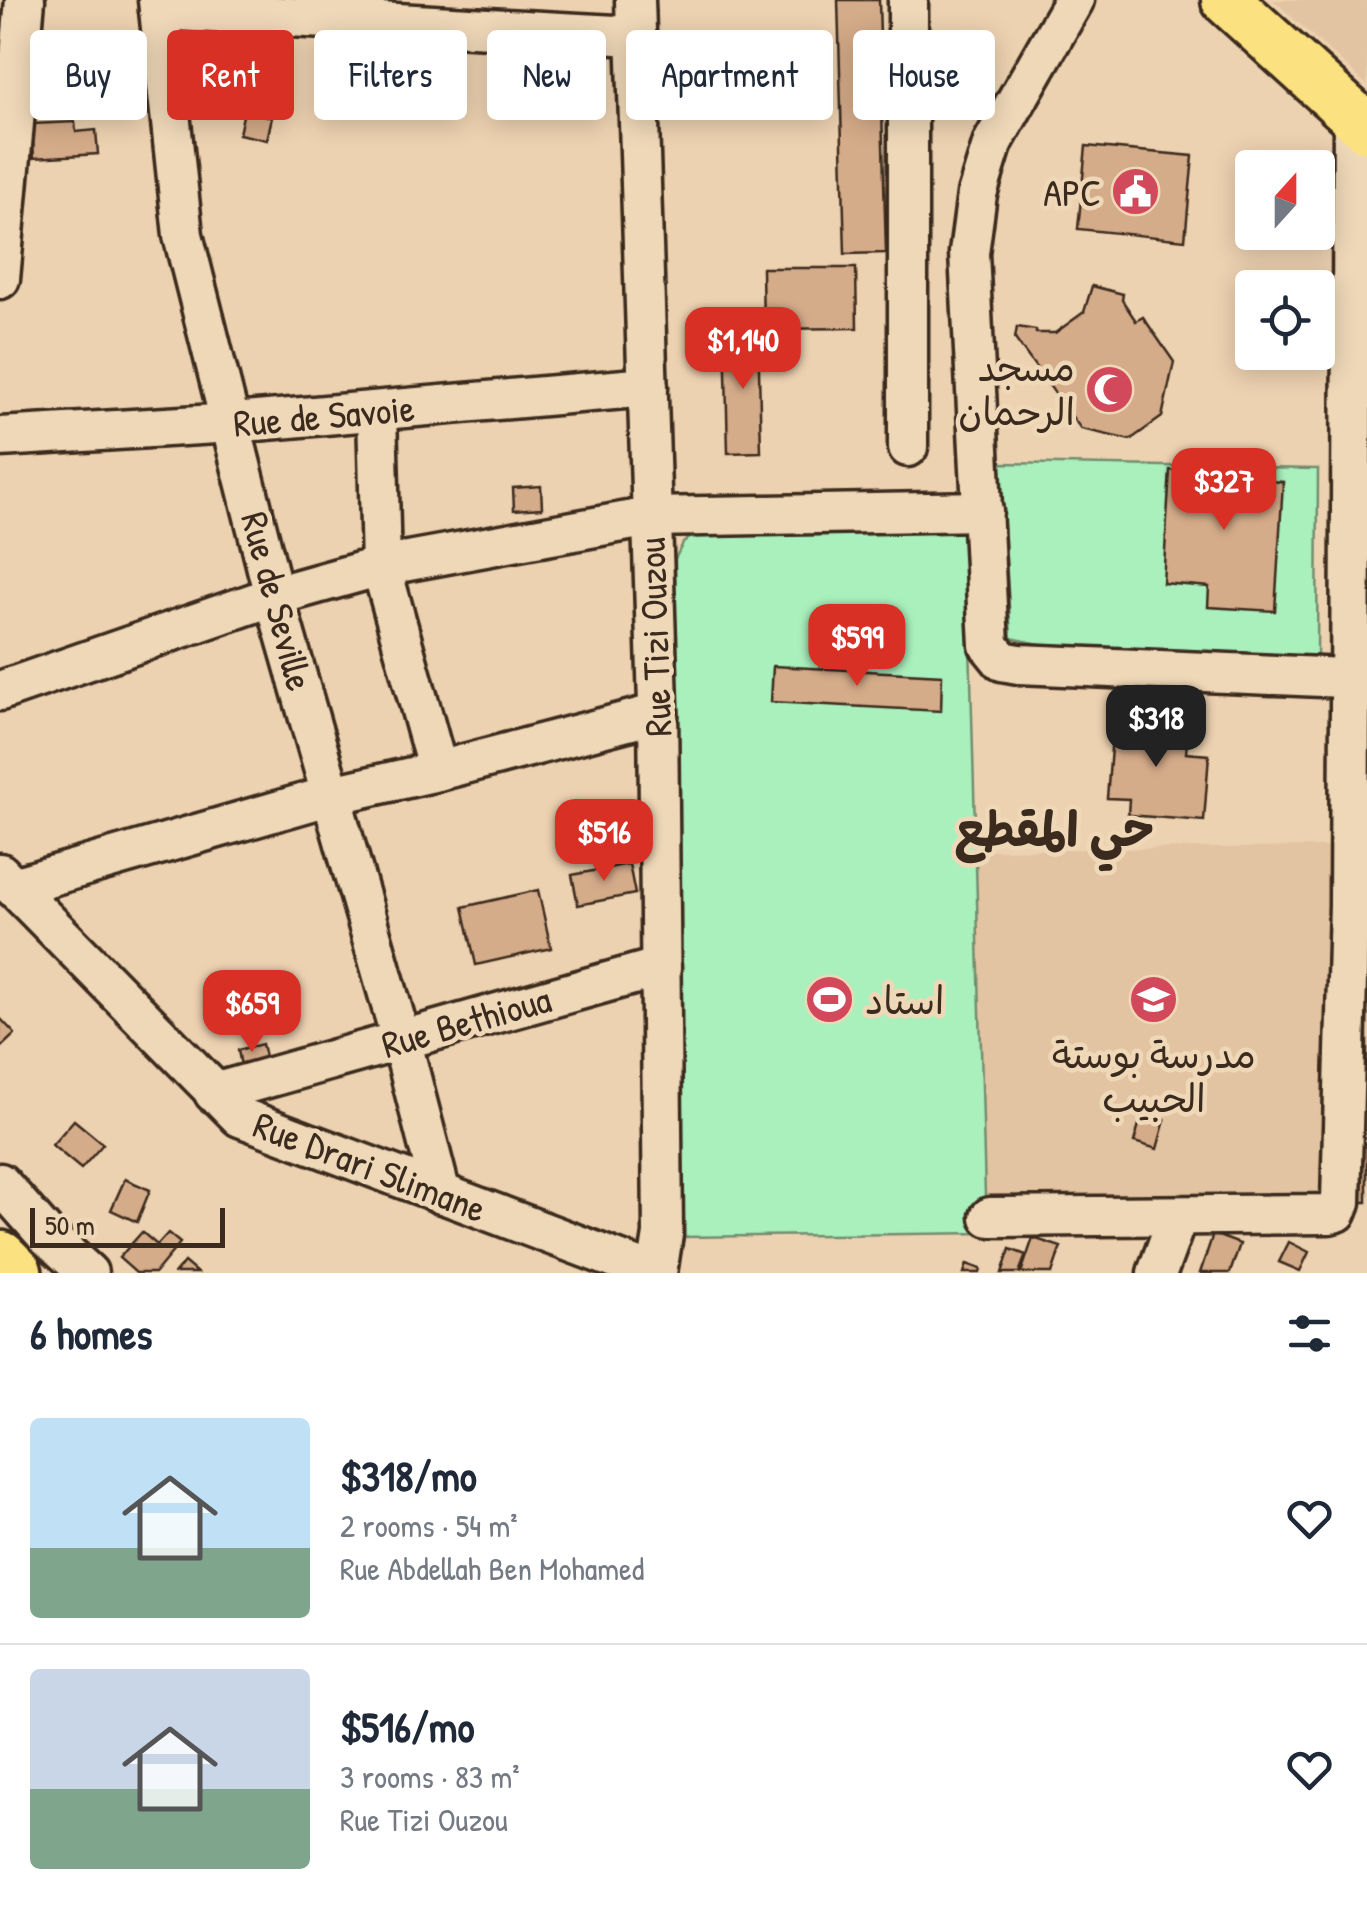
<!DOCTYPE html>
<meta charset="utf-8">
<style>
:root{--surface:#fff;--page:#f6f6f7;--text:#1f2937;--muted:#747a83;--line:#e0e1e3;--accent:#d93025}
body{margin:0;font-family:"Patrick Hand","Playpen Sans Arabic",sans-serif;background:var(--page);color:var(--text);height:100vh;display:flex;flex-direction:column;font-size:38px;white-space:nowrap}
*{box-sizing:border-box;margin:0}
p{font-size:32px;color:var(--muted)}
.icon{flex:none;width:55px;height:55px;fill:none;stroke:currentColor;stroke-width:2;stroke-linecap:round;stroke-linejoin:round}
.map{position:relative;height:1273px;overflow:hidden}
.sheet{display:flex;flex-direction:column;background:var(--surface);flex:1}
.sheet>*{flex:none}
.guide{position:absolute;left:30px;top:30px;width:1308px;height:90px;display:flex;gap:20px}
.needle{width:65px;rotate:21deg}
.fabs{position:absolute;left:1235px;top:150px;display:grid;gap:20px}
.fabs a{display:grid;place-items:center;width:100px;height:100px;border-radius:10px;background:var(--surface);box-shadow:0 5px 25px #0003;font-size:50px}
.scale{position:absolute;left:30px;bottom:25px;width:195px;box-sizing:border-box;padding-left:10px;border:5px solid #3b2a1e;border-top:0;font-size:28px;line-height:35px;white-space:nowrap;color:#3b2a1e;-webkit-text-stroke:8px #efd8b8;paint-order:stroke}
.price{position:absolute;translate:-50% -85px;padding:0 22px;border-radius:20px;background:var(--accent);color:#fff;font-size:32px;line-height:65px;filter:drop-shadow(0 2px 5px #0008)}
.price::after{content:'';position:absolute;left:50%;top:60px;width:30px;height:22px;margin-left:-15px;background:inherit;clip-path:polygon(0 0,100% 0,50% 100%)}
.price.active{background:#222;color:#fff}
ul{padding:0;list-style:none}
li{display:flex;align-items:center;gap:30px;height:250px;padding:0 30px}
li+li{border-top:2px solid var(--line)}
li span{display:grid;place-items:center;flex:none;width:280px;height:200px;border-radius:10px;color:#555}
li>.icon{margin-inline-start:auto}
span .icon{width:120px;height:120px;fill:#fffc;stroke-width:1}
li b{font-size:42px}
h2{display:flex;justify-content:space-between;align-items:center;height:120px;padding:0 30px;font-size:42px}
.chip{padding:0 35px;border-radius:10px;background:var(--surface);box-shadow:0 5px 25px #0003;font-size:35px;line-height:90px}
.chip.active{background:var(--accent);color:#fff}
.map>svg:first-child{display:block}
.built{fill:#e3c4a2}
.green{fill:#aaf0bd;stroke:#728d6e;stroke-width:2.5}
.building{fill:#d5ac8a;stroke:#3b2a1e;stroke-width:2.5}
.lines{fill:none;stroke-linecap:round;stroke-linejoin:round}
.minor-casing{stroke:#3b2a1e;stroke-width:45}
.major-casing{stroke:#3b2a1e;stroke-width:55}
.highway-casing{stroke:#3b2a1e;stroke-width:62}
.minor{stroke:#efd8b8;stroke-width:38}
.major{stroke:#fbe180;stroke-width:48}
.highway{stroke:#fbe180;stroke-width:55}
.labels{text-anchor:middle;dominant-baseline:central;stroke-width:9;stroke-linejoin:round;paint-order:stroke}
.poi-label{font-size:38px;fill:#3b2a1e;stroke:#efd8b8;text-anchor:end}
.street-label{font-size:38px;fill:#3b2a1e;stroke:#efd8b8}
.district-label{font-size:48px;font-weight:bold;fill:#3b2a1e;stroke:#efd8b8}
</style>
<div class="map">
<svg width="1367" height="1273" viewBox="0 0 1367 1273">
<rect width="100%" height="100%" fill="#edd2b1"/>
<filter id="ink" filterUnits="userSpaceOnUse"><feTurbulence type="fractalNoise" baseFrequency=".01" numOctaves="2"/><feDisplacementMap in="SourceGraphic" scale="20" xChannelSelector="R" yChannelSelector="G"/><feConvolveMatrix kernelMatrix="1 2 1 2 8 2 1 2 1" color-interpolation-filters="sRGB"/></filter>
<g filter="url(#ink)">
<g class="built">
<polygon points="1273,0 1367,0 1367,85"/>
<polygon points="1329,847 1331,1191 984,1196 975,850"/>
</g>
<g class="green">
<polygon points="1000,463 1318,469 1317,662 1098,656 1011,638"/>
<polygon points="701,528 967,531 986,1233 683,1237 675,559 683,543"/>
</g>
<g class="building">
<polygon points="838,0 879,0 886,253 845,254"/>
<polygon points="244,111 272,117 267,140 239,134"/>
<polygon points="75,122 76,132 96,130 98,154 34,158 32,124"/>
<polygon points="1086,146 1193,156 1185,240 1078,229"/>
<polygon points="762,268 856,268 857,328 763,329"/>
<polygon points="1092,286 1123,294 1122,300 1136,321 1143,317 1174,362 1162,417 1130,440 1081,429 1015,339 1017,327 1036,330 1036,333 1055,333 1084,312"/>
<polygon points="758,330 761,452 728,453 725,331"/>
<polygon points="1191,457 1256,461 1255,480 1283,482 1275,611 1208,607 1209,587 1163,583 1170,470 1190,472"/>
<polygon points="541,486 542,508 514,510 513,488"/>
<polygon points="773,666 942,675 941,711 771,702"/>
<polygon points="1114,711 1162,715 1160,731 1188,733 1186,753 1209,755 1204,821 1128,815 1129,799 1107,798"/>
<polygon points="629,864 635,894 578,905 572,875"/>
<polygon points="538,890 551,948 476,965 463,907"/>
<polygon points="1366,1014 1367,1015 1367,1113 1360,1113"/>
<polygon points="0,1018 15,1034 0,1048"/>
<polygon points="262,1044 266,1061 241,1066 238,1050"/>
<polygon points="1142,1114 1165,1120 1157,1149 1134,1142"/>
<polygon points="74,1120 103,1144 81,1169 52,1145"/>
<polygon points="1345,1144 1367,1144 1367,1202 1346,1202"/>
<polygon points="125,1179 150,1190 137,1222 111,1210"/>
<polygon points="142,1232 157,1245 168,1233 180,1243 155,1273 136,1273 119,1258"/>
<polygon points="1213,1234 1240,1244 1230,1273 1200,1273"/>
<polygon points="1033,1238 1061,1247 1052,1273 1021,1273"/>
<polygon points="1289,1242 1309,1252 1300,1271 1279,1262"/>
<polygon points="1010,1249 1026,1255 1019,1273 1002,1273"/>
<polygon points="184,1262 197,1273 175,1273"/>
<polygon points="967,1264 981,1269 980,1273 964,1273"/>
</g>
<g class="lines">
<defs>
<g id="minor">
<polyline points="158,0 183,235 274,596 401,1039 441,1194"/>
<polyline points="635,0 658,704 663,1234 657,1273"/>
<polyline points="1074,0 993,142 977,194 969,253 989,645 1002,661 1019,664 1367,679"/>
<polyline points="159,10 635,36"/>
<polyline points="0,279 25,0"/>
<polyline points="377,412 381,566 438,771"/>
<polyline points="0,437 233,423 648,387"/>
<polyline points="908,447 908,0"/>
<polyline points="0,691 274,596 381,566 650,517 983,511"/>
<polyline points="0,873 240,1117 652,1273"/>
<polyline points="13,887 332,795 438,771 658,713"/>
<polyline points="214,1093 661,967"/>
<polyline points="0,1183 46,1235 88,1273"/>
<polyline points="990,1217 1329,1214 1337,1212 1341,1202 1349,904 1353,115"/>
<polyline points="1157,1273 1178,1216"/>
</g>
<polyline id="major" points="1226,0 1367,128"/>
<polyline id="highway" points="0,1259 14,1273"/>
</defs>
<use href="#minor" class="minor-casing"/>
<use href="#major" class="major-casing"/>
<use href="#highway" class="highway-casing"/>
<use href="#minor" class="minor"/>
<use href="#major" class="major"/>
<use href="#highway" class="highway"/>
</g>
</g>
<defs>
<symbol id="civic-disc" viewBox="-11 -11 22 22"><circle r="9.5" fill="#d1495b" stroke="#efd8b8"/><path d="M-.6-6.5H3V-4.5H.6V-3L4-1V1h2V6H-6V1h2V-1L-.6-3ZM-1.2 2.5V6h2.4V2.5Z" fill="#fff"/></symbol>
<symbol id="mosque-disc" viewBox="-11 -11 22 22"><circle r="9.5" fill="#d1495b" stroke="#efd8b8"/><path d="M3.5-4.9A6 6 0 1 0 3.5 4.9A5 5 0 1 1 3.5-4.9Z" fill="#fff"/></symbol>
<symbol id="stadium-disc" viewBox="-11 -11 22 22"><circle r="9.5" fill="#d1495b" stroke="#efd8b8"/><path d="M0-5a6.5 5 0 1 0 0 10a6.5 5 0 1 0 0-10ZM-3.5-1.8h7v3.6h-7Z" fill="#fff"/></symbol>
<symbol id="school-disc" viewBox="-11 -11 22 22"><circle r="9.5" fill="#d1495b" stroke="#efd8b8"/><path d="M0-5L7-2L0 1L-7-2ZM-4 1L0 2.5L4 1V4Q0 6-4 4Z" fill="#fff"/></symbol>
</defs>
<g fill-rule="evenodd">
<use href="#civic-disc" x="1108" y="164" width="55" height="55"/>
<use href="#mosque-disc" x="1082" y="362" width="55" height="55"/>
<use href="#stadium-disc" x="802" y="972" width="55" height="55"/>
<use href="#school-disc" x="1126" y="972" width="55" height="55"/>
</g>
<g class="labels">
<g class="poi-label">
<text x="1101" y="192">APC</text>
<text x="1075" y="367">مسجد<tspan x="1075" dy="44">الرحمان</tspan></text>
<text x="865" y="1000" text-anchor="start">استاد</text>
<text x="1154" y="1054" text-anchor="middle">مدرسة بوستة<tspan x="1154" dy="44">الحبيب</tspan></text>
</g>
<g class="street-label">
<text transform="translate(324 415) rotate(-5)">Rue de Savoie</text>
<text transform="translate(278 601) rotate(75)">Rue de Seville</text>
<text transform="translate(654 637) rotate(-92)">Rue Tizi Ouzou</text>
<text transform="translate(466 1021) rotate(-16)">Rue Bethioua</text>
<text transform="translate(370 1166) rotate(21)">Rue Drari Slimane</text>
</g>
<g class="district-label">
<text x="1054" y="828">حي المقطع</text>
</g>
</g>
</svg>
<div class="fabs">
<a><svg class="needle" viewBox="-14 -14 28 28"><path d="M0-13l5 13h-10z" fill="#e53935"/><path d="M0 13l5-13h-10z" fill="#747a83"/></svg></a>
<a><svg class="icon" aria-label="locate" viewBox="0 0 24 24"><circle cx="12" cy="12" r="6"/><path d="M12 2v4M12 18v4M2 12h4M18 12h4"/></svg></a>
</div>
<div class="scale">50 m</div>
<b class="price" style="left:743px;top:392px">$1,140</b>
<b class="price" style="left:1224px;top:533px">$327</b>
<b class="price" style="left:857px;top:689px">$599</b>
<b class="price active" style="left:1156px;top:770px">$318</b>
<b class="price" style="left:604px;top:884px">$516</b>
<b class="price" style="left:252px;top:1055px">$659</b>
<div class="guide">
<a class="chip">Buy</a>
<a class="chip active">Rent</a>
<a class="chip">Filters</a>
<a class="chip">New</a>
<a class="chip">Apartment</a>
<a class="chip">House</a>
</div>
</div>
<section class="sheet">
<h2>6 homes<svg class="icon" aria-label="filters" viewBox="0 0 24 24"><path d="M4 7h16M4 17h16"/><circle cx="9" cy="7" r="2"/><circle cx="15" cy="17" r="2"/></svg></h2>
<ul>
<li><span style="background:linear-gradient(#bfe0f5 65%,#7fa58c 0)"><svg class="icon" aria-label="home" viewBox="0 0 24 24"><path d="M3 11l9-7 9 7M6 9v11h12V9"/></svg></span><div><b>$318/mo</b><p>2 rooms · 54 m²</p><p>Rue Abdellah Ben Mohamed</p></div><svg class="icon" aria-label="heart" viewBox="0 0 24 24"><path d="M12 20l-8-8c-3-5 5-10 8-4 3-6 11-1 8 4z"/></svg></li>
<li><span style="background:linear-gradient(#c9d6e8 60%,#7fa58c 0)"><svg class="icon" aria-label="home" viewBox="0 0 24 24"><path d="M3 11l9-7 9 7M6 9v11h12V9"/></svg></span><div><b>$516/mo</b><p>3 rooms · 83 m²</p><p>Rue Tizi Ouzou</p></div><svg class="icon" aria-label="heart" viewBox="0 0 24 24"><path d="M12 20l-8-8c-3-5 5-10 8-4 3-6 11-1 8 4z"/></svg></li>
</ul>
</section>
